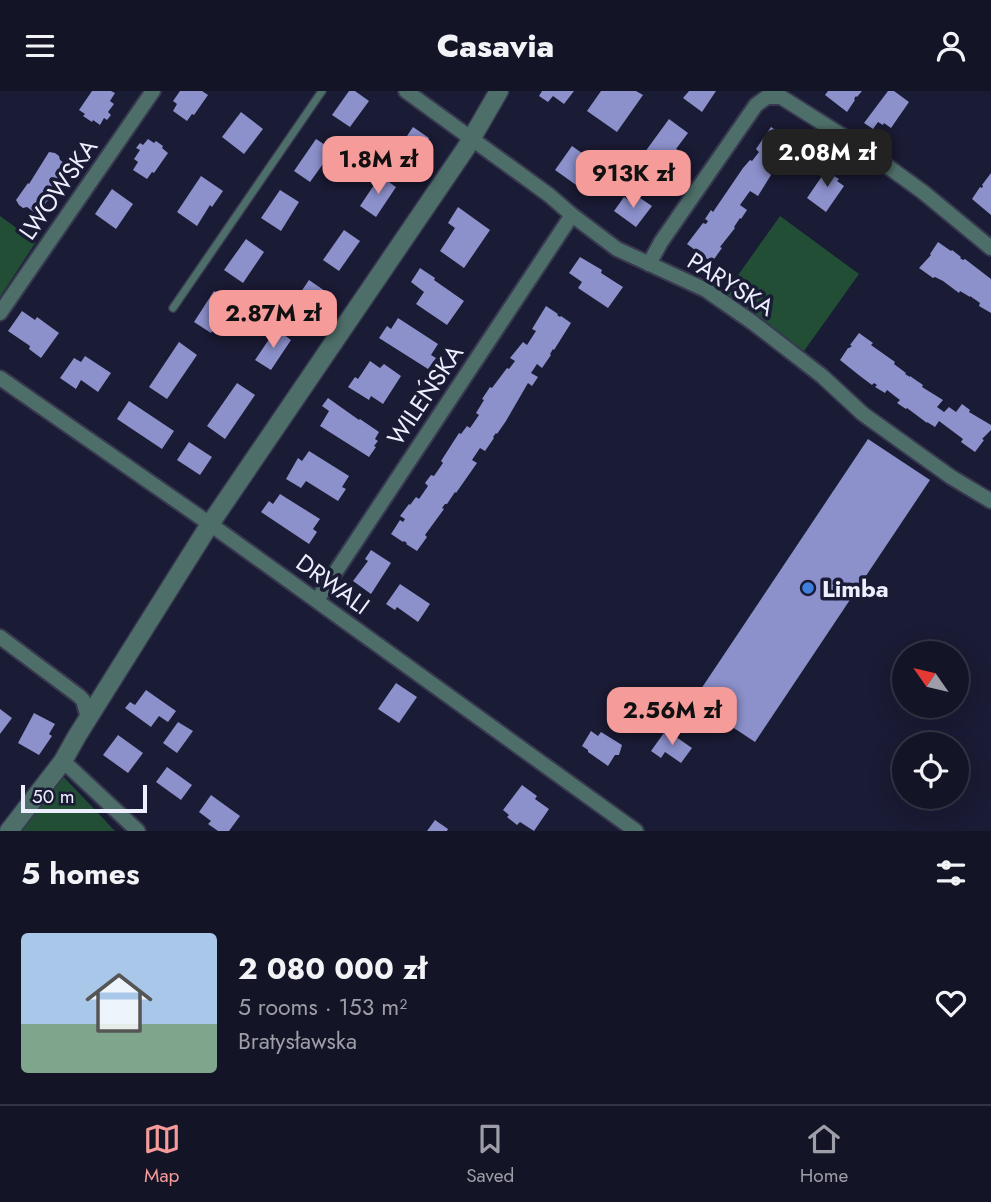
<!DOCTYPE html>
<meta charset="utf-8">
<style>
:root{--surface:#141427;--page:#212133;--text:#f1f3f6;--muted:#9d9ea7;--line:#334;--accent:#f59b9a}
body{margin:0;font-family:Jost,sans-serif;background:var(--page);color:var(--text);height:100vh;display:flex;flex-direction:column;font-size:26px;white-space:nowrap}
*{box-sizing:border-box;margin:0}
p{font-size:23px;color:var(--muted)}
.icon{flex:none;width:38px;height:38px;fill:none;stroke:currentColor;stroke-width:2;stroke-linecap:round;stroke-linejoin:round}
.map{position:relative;height:740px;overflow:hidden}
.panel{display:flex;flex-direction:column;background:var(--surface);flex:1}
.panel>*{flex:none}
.needle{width:46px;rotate:304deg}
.fabs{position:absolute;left:892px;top:550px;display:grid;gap:14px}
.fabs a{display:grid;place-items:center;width:77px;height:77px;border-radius:50%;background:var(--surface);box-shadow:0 7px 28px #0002,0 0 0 2px var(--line);font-size:35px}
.scale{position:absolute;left:21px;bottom:18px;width:126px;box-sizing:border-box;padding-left:7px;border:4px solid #edeffe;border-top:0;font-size:19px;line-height:24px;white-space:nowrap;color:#edeffe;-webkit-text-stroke:5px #1a1b34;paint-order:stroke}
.price{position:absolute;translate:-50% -60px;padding:0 16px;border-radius:14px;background:var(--accent);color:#111;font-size:23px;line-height:46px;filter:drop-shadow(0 2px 4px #0008)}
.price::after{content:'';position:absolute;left:50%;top:42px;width:21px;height:16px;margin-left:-10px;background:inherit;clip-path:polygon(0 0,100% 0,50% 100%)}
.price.active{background:#222;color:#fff}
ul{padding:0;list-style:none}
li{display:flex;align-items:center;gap:21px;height:175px;padding:0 21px}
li+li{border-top:2px solid var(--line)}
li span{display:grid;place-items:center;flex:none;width:196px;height:140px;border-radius:7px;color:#555}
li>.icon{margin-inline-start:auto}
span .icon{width:84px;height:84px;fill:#fffc;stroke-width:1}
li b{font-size:30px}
h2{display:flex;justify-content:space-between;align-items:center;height:84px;padding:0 21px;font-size:30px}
header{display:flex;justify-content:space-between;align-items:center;height:91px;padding:0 21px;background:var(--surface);font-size:32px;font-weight:800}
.tab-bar{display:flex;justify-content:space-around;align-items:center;height:98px;border-top:2px solid var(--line);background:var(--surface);font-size:19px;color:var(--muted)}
.tab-bar a{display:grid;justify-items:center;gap:4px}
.tab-bar .active{color:var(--accent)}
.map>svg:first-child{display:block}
.green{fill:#224e36}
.building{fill:#8c90cb}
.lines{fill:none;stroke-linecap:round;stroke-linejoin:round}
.service-casing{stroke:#383950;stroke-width:10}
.minor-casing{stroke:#383950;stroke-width:18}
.tertiary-casing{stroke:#383950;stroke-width:21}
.service{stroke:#4e6f69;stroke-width:7}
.minor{stroke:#4e6f69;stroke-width:14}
.tertiary{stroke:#4e6f69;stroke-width:18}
.shop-dot{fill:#3f7fe0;stroke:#1a1b34;stroke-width:2.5}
.labels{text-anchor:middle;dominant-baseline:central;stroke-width:7;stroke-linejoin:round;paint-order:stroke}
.street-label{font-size:24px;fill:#edeffe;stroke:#1a1b34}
.poi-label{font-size:24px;font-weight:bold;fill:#edeffe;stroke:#1a1b34;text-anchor:start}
</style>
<header><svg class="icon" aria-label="menu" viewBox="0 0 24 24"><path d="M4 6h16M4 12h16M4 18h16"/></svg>Casavia<svg class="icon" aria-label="person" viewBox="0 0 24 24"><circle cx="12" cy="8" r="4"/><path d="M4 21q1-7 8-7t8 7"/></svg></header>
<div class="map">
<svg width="991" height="740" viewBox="0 0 991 740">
<rect width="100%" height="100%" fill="#1a1b34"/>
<g class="green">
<polygon points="0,125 36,151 0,206"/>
<polygon points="780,125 859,183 804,260 724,204"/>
<polygon points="60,682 115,740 18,740"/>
</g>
<g class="building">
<polygon points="92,0 111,0 115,2 110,10 114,13 108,21 111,24 107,29 104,27 100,34 93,29 92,31 83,25 85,23 79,19"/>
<polygon points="180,0 202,0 208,4 194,24 192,23 187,30 173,20 177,13 173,10"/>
<polygon points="349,0 355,0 369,10 350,36 332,24"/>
<polygon points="542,0 574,0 564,13 553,5 548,11 539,5"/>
<polygon points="601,0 636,0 643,4 617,41 587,20"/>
<polygon points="689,0 716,0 702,21 683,7"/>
<polygon points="828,0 862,0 857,6 856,5 854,8 855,9 847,21 825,4"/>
<polygon points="888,0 894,0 909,11 891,37 884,32 883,34 878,31 873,38 864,32"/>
<polygon points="241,21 263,38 244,63 222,46"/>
<polygon points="669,28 688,42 676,58 678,59 672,68 669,65 653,90 634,76"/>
<polygon points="413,36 429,47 409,77 393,66"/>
<polygon points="771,36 783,44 782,46 785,48 786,47 796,54 776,80 772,77 769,82 771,84 758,105 750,100 740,114 747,119 741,128 740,127 734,136 735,137 720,156 722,157 712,171 701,164 702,163 699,161 699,162 687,153 703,132 706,133 708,130 705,128 711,119 713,121 743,77 750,69 752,70 759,61 756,58"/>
<polygon points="148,48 154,52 156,50 163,55 162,57 168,62 154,82 152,81 147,88 133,79 138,71 134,68 140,59 136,57 140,52 143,54"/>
<polygon points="316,48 333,59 310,91 294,80"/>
<polygon points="572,55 596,72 579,96 555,79"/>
<polygon points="49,61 55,62 59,65 60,69 70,76 59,93 55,91 46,105 49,107 38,124 27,116 23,117 19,114 16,109 28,92 29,93"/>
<polygon points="831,72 840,78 834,85 839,88 837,90 844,95 826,121 807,107"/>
<polygon points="991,82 991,124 972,108 980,96 982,97 983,95 982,94"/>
<polygon points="201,85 223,100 212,116 210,114 197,135 177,121"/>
<polygon points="380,85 396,96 376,126 360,115"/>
<polygon points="112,98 133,113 116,138 95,123"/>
<polygon points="280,99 299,111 281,140 261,127"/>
<polygon points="637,105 652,115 636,136 614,120 624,106 633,112"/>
<polygon points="458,116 490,139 464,177 440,160 455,137 448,132"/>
<polygon points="344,139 360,150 339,180 323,169"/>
<polygon points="246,148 264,161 243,192 224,179"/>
<polygon points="938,151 951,160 952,159 961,166 960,167 963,169 965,168 991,188 991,222 979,215 980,212 970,205 970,206 960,200 959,202 943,190 935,186 933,187 919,177 931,164 930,163"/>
<polygon points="580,166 602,179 601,182 623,196 608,217 578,197 582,191 569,182"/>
<polygon points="420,177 435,187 434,189 464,210 447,234 416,213 424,201 411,191"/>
<polygon points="309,189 325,200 305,230 288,220"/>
<polygon points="214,200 231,211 211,242 194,231"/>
<polygon points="546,215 558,223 557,224 560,226 561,225 571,232 554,259 553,258 550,263 551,264 542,277 537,273 531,282 538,286 532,295 528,292 506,330 497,343 496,342 493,346 494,347 485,360 480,357 472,369 477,372 456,402 455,401 447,413 445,413 442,417 444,418 425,444 427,446 417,460 406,453 407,452 404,450 403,451 391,443 400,429 403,431 405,428 400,425 409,413 410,414 416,406 419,408 428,395 425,392 431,384 434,385 443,372 441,370 459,342 461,343 467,335 470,337 479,324 476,322 484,309 482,308 490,296 492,297 507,277 509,278 515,270 510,267 523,251 527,254 536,240 532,238"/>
<polygon points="22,220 35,229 37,226 59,242 41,267 29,258 30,255 8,240"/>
<polygon points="398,227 438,253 431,264 436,267 428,278 379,247 387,235 391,238"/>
<polygon points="276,238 291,249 271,279 255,269"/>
<polygon points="859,242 873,252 871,254 895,271 894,273 906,282 905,283 910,286 910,285 923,294 922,296 943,309 937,316 944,321 949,316 956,321 962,313 970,319 969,321 991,334 991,339 982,348 984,349 975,361 961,351 963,348 939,330 935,336 927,331 927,332 907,317 906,318 897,312 900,309 896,306 887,299 885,302 875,296 877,294 874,292 872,294 860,285 840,269 848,257 849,257 852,255 850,254"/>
<polygon points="179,251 197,264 167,308 149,296"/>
<polygon points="85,265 111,282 98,301 81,289 76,298 60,287 74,267 81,271"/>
<polygon points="370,270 380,277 384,273 401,285 383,313 371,305 369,309 348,296 355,286 358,288"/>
<polygon points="237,292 255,304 225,348 207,335"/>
<polygon points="328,307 359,329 360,328 379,341 375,348 378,350 374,355 376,356 369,366 320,335 329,320 322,315"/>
<polygon points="129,310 174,340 162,358 117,328"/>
<polygon points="868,348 930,389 755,651 693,610"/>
<polygon points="189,351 212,366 200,384 177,369"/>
<polygon points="309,360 349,385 342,396 346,398 338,410 306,390 301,397 286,388 298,367 302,370"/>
<polygon points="280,403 320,428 313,438 317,441 309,453 261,421 269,410 273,413"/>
<polygon points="371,459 391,472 371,503 353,490 368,470 365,468"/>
<polygon points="400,493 430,513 418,531 397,516 395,519 386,513"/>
<polygon points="396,592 417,606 399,632 378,618"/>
<polygon points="146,599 176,620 168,631 159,625 151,636 125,617 130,611 135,614"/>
<polygon points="0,618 12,627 0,643"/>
<polygon points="34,622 55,633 49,643 52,645 39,664 18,652"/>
<polygon points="178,631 193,640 177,662 163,652"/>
<polygon points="666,639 692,657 681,672 665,661 661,667 651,660"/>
<polygon points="591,640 598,645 601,641 622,654 619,664 615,664 608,675 588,661 588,659 582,655"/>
<polygon points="118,644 143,662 128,682 103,664"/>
<polygon points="167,676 192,694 181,709 156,691"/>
<polygon points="522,694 537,705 535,708 549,718 534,740 520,731 517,734 507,726 509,724 503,719"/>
<polygon points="211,704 240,725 229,740 218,740 208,733 211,730 199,721"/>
<polygon points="435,729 448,738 447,740 427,740"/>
</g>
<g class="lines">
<defs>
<polyline id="service" points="173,217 322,0"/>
<g id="minor">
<polyline points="406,0 549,104 572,124 617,158 706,199 752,231 822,285 863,323 951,386 991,410"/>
<polyline points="649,173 661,151 756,14 767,6 781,6 865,59 923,101 991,157"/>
<polyline points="0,222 153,0"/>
<polyline points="0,287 210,433 636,740"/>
<polyline points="317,509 572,124"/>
<polyline points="0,546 79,605 83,609 88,627"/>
<polyline points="63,670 138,740"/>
</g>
<polyline id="tertiary" points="9,740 63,670 77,645 210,433 466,57 499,0"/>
</defs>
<use href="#service" class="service-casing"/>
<use href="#minor" class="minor-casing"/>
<use href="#tertiary" class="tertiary-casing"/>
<use href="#service" class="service"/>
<use href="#minor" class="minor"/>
<use href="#tertiary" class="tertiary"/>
</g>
<circle class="shop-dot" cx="808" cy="497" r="7"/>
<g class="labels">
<g class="street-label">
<text transform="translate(58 98) rotate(-55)">LWOWSKA</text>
<text transform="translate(731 193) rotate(32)">PARYSKA</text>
<text transform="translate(425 304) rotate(-56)">WILEŃSKA</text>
<text transform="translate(333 493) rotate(36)">DRWALI</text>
</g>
<g class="poi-label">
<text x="822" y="497">Limba</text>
</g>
</g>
</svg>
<div class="fabs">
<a><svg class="needle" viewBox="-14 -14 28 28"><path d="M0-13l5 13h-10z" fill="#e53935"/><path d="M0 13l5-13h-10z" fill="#9d9ea7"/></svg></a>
<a><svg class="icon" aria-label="locate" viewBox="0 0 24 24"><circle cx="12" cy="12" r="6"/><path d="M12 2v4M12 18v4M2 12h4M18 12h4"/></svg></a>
</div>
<div class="scale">50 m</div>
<b class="price active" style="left:827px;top:98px">2.08M zł</b>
<b class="price" style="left:378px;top:105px">1.8M zł</b>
<b class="price" style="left:633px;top:119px">913K zł</b>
<b class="price" style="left:273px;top:259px">2.87M zł</b>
<b class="price" style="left:672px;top:656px">2.56M zł</b>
</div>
<section class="panel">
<h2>5 homes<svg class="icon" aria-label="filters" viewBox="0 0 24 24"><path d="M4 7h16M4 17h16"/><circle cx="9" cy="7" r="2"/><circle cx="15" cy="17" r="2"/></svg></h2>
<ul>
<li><span style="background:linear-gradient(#a9c7e8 65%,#7fa58c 0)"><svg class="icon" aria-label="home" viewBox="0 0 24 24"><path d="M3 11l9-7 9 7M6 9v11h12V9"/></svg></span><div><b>2 080 000 zł</b><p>5 rooms · 153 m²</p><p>Bratysławska</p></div><svg class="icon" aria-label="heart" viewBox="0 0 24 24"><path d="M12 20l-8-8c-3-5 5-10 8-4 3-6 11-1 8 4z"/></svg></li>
</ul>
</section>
<nav class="tab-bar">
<a class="active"><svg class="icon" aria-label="map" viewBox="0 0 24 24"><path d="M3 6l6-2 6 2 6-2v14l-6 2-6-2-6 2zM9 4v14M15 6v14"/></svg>Map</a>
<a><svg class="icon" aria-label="saved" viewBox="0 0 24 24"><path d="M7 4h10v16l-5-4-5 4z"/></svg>Saved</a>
<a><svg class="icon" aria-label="home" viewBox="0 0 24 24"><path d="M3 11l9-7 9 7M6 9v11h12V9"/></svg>Home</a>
</nav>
